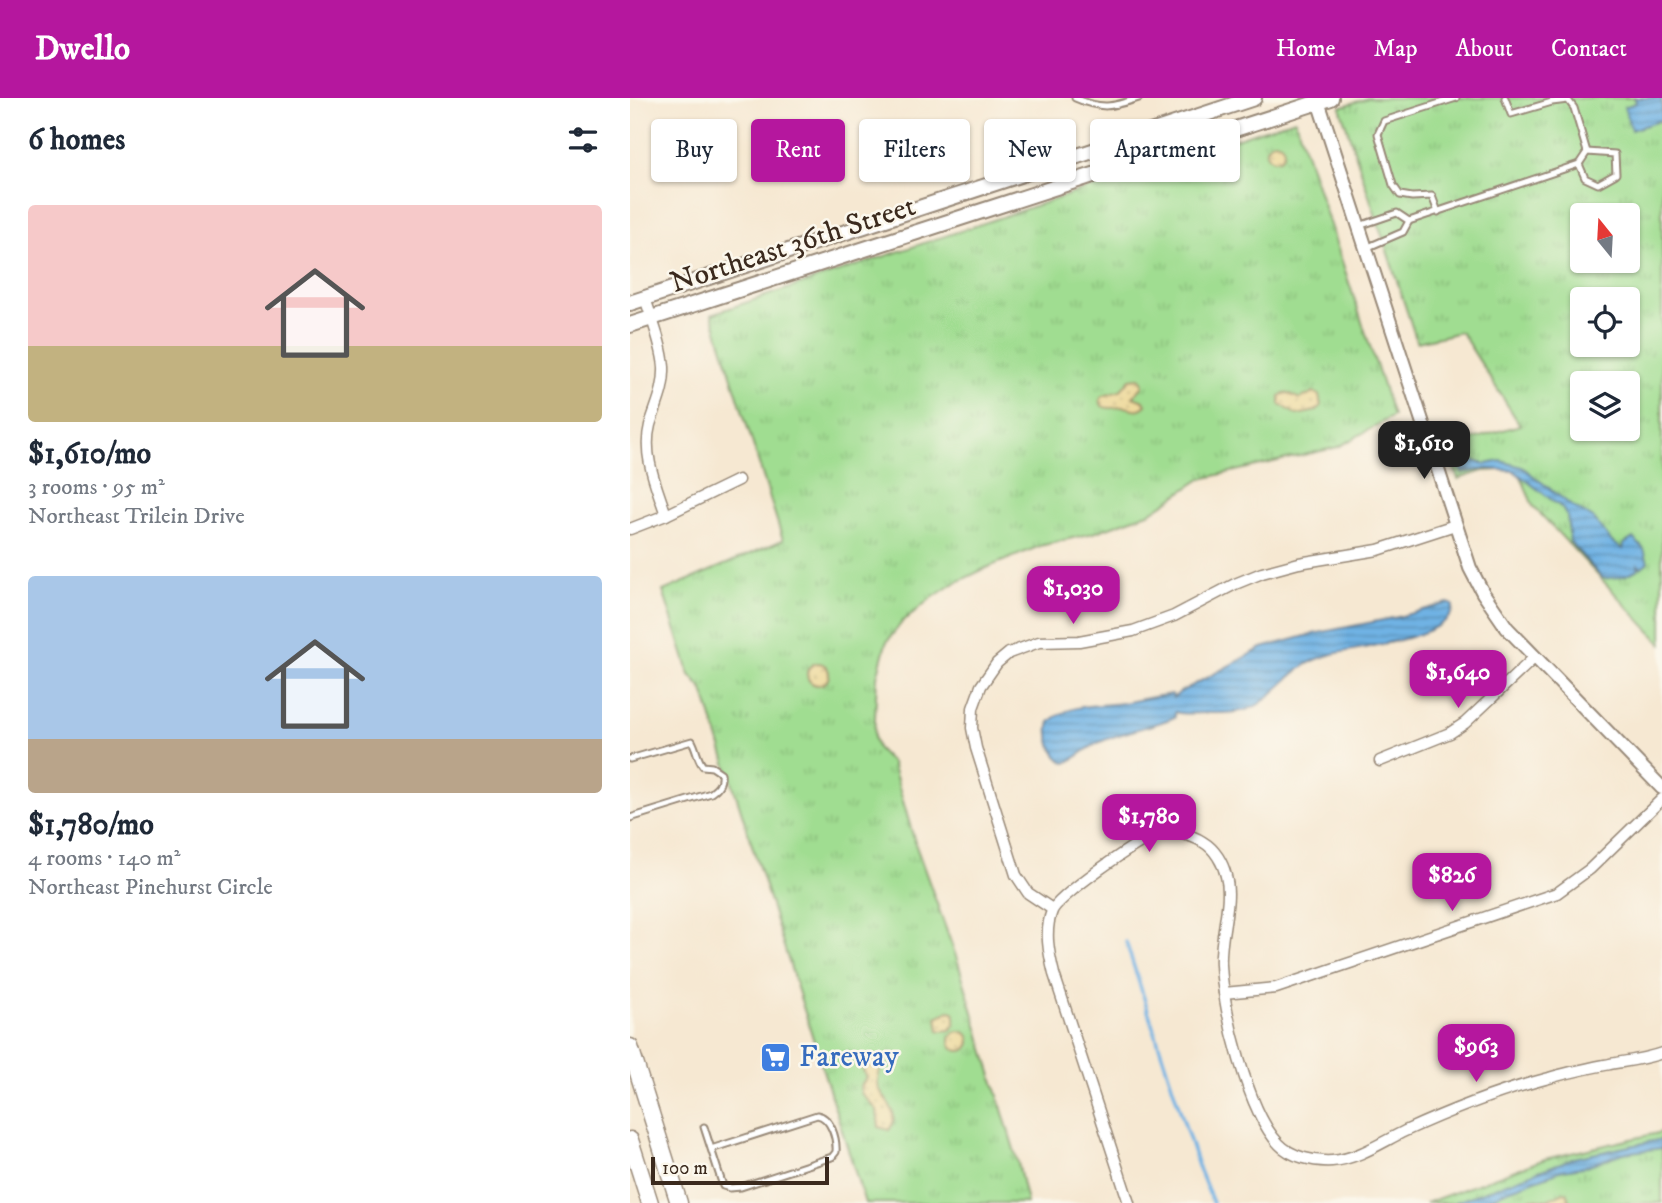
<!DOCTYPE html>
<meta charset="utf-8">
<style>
:root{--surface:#fff;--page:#f2f2f3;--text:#1f2937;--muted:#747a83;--accent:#b5179e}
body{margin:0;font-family:"IM FELL DW Pica",serif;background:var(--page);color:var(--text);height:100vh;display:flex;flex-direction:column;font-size:26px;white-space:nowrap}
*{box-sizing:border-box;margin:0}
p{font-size:23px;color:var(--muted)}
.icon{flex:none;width:38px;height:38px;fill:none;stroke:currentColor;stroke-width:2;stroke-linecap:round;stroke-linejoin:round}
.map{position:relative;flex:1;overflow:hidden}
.side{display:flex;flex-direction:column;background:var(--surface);width:630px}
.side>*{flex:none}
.top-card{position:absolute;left:21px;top:21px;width:665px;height:63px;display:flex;gap:14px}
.needle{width:46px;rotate:342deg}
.tools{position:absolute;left:940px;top:105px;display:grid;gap:14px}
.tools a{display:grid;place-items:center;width:70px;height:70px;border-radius:7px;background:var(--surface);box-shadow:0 2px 5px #0004;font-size:35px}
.scale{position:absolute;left:21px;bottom:18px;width:178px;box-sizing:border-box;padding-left:7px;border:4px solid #3b2a1e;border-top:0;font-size:19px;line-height:24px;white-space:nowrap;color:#3b2a1e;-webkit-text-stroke:5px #fbf7ec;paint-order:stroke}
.price{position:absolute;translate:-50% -60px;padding:0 16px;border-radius:14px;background:var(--accent);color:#fff;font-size:23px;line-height:46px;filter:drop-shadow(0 2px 4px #0008)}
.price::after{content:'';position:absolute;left:50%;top:42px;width:21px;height:16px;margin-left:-10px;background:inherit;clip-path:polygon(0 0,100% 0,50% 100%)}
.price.active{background:#222;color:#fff}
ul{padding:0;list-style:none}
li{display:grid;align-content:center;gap:14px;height:371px;padding:0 28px}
li span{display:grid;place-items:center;height:217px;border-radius:7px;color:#555}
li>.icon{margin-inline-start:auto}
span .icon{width:126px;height:126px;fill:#fffc;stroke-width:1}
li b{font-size:30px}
h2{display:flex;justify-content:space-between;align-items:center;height:84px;padding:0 28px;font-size:30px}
.pill{padding:0 24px;border-radius:7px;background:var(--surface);box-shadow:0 2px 5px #0004;font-size:24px;line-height:63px}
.pill.active{background:var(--accent);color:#fff}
header{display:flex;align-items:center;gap:42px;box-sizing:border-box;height:98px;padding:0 35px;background:var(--accent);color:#fff}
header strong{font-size:33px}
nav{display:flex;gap:38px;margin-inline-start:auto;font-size:24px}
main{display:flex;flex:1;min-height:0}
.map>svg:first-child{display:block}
.grass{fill:url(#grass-tufts);stroke:#6e8458;stroke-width:2;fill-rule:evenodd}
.sand{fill:url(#sand-dots);stroke:#94825e;stroke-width:2}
.water{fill:url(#water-rules);stroke:#556e81;stroke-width:2}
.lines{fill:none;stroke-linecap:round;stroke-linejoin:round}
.stream{stroke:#6fb2e4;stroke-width:3.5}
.service-casing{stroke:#988978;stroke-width:9}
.minor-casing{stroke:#988978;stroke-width:13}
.tertiary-casing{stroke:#988978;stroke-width:16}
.secondary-casing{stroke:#988978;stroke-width:18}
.primary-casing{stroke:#988978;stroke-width:19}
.service{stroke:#fff;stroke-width:5}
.minor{stroke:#fff;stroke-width:10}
.tertiary{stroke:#fff;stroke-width:12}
.secondary{stroke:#fff;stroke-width:14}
.primary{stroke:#fff;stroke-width:16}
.labels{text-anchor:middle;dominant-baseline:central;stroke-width:5;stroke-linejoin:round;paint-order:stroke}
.street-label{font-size:30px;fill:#3b2a1e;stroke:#fbf7ec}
.shop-label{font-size:30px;fill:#366cbe;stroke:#fbf7ec;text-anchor:start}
</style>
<header>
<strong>Dwello</strong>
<nav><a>Home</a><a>Map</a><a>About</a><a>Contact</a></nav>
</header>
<main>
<section class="side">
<h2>6 homes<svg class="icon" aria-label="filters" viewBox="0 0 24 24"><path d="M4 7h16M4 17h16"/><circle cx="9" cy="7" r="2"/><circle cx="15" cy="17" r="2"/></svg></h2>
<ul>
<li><span style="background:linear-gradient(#f6c9c9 65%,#c2b280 0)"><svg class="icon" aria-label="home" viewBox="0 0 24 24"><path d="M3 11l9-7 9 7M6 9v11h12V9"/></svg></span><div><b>$1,610/mo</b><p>3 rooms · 95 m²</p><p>Northeast Trilein Drive</p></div></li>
<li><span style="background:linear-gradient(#a9c7e8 75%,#b9a48a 0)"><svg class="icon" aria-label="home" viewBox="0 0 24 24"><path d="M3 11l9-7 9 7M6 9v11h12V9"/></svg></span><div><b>$1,780/mo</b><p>4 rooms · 140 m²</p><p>Northeast Pinehurst Circle</p></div></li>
</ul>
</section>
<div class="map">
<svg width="1032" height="1105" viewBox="0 0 1032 1105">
<defs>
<pattern id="grass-tufts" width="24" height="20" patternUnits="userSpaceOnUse" patternTransform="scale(1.75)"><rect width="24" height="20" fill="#a0dd91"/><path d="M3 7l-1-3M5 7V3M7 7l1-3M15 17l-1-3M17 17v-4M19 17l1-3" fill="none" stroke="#8bbe7d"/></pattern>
<pattern id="sand-dots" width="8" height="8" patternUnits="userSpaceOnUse" patternTransform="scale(1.75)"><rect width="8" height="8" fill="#eeda9e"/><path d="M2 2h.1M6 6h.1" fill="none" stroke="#cdbb88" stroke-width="1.8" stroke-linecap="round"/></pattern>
<pattern id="water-rules" width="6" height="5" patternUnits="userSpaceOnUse" patternTransform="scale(1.75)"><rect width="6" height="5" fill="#6fb2e4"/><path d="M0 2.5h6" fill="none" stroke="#5c91b8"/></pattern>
</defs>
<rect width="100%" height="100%" fill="#fbf7ec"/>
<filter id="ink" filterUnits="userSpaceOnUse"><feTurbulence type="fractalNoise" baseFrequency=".0143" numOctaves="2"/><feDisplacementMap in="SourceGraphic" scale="14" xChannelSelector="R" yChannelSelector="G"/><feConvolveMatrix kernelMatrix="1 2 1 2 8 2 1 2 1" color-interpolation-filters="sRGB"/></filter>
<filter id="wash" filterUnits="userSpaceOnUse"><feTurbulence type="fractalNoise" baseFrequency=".00686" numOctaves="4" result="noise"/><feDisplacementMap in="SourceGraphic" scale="28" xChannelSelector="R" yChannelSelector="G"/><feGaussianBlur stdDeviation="1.57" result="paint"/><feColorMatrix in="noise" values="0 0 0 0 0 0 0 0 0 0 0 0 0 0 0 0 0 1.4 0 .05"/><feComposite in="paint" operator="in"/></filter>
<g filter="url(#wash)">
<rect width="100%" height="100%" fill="#f6e8d2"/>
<g class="grass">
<path d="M738,0H1032V546L903,408L888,371L853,373L828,381L817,349L890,327L831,234L787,244L710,9ZM952,117H998V163H952ZM952,201H998V247H952ZM952,285H998V331H952Z"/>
<polygon points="665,21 763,318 708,349 571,381 521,414 463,435 410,448 356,470 321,487 299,502 273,523 256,545 247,579 244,640 247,650 262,665 286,748 328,864 388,1065 397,1105 235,1105 73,592 60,577 33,493 153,442 82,216"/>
<polygon points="1032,1034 1032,1105 796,1105 915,1061"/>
</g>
<g class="sand">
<circle cx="645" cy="53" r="9"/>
<path d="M509,280L512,283L513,288L503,299L514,303L516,307C507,315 504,310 494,309C485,308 481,313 472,308L470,302L473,298L490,293L500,281Z"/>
<path d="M684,294L689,297L691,308L686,313L667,317L650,306V298C659,291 662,298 670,301Z"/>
<circle cx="188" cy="576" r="11"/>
<path d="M319,913L324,914C326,922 326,926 320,932L309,933L307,919Z"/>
<circle cx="330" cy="943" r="10"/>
<path d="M240,960L250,963C252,972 247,977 248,986C249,999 274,1014 259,1032L249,1029L247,1012L231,995L230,989L237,979L231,969L232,964Z"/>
<polygon points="934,1094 938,1095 939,1105 892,1105 902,1100 917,1102"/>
</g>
<g class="water">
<polygon points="1005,0 1032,0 1032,22 1001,32 994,9 1006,5"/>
<path d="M840,362L856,366L871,363L892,369L942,408L963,420L982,444L993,451L994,446L1003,440L1014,451L1018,464L1011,470L1008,467V471C998,478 985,481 972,480L940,444L937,418L932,410L884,373L856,371L832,375L830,369L833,363Z"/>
<path d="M818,505L823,507C825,540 723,550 699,557C664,567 656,587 629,606C614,616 594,615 577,615C566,615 555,617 545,614V619C521,629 495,633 470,644C458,649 448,659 436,665C422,658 416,638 420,624C439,605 468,608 493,605C509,602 525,598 542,596L543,600L550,594L632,550L683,536L768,519Z"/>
<polygon points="1032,1041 1032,1050 994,1055 953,1069 933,1072 873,1094 853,1105 823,1105 944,1060"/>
</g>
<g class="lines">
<polyline class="stream" points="496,844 568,1068 583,1105"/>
</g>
</g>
<g filter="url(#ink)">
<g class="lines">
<defs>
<g id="service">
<path d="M445,0C472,12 482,9 509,0"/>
<polyline points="949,66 955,80 968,86 986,76 985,56 957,54"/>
<polyline points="808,114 802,98 782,99 770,97 763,87 748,36 754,23 826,0"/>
<polyline points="779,123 949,66 957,54 944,10 938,2 922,4 881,16 875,0"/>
<polyline points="729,128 767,115 779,123 773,134 736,150"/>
<path d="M0,661L62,643C67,652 67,661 73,668L82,669L91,675C92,685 89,689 81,695L0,720"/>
<path d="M74,1029L93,1088L100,1090L111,1089L202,1059L206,1054C207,1041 201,1019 187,1017L81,1051"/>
</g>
<g id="minor">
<path d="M15,200C22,222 32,246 34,269C35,291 26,307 20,327C12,358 27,389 36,417"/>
<polyline points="0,431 36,417 108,382"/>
<polyline points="750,663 820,635 835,625 905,559"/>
<polyline points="422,811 398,795 386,777 346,650 342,630 343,610 351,588 367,565 379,555 409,544 449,543 503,533 544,518 605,486 632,475 669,465 748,452 825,427"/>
<polyline points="594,895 646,890 927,795 960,771 1032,701"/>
<path d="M499,1105L424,876C419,856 414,833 422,813C427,799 511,740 527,736C542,732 560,736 573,744C585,751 593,765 596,778C603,804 589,839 591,867C593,912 618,1014 649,1046C661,1059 684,1064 702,1063C728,1061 752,1044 775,1033C821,1012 869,993 919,980C939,974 960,970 980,966C997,963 1016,961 1032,955"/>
</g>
<polyline id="tertiary" points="687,0 840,470 853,495 877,530 1032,690"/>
<g id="secondary">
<polyline points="0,205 624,0"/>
<polyline points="0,227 701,0"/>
</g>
<g id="primary">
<polyline points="0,949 49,1105"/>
<polyline points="0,1042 20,1105"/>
</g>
</defs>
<use href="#service" class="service-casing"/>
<use href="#minor" class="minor-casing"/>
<use href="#tertiary" class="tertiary-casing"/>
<use href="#secondary" class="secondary-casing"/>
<use href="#primary" class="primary-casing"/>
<use href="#service" class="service"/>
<use href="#minor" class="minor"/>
<use href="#tertiary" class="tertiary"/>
<use href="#secondary" class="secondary"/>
<use href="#primary" class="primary"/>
</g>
</g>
<defs>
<symbol id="supermarket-square" viewBox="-11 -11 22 22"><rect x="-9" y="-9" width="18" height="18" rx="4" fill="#3f7fe0" stroke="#fbf7ec"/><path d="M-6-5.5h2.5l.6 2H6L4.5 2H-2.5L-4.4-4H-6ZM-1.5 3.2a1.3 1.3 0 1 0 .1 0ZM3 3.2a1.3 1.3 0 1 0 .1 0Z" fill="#fff"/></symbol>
</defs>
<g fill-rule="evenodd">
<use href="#supermarket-square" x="128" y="942" width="35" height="35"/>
</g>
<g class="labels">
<g class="street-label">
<text transform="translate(163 147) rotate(-18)">Northeast 36th Street</text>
</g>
<g class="shop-label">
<text x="169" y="959">Fareway</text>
</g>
</g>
</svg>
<div class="tools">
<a><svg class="needle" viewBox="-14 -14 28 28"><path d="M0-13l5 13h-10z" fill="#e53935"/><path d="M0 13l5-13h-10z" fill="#747a83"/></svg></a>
<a><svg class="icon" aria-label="locate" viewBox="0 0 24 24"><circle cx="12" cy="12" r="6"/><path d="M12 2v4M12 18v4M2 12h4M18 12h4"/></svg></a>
<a><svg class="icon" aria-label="layers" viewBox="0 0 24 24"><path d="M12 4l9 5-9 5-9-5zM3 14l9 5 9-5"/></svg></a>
</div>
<div class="scale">100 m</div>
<b class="price active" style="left:794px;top:383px">$1,610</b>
<b class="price" style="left:443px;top:528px">$1,030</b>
<b class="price" style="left:828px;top:612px">$1,640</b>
<b class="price" style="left:519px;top:756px">$1,780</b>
<b class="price" style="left:822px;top:815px">$826</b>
<b class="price" style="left:846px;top:986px">$963</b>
<div class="top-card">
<a class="pill">Buy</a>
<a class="pill active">Rent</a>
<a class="pill">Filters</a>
<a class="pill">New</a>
<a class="pill">Apartment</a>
</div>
</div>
</main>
